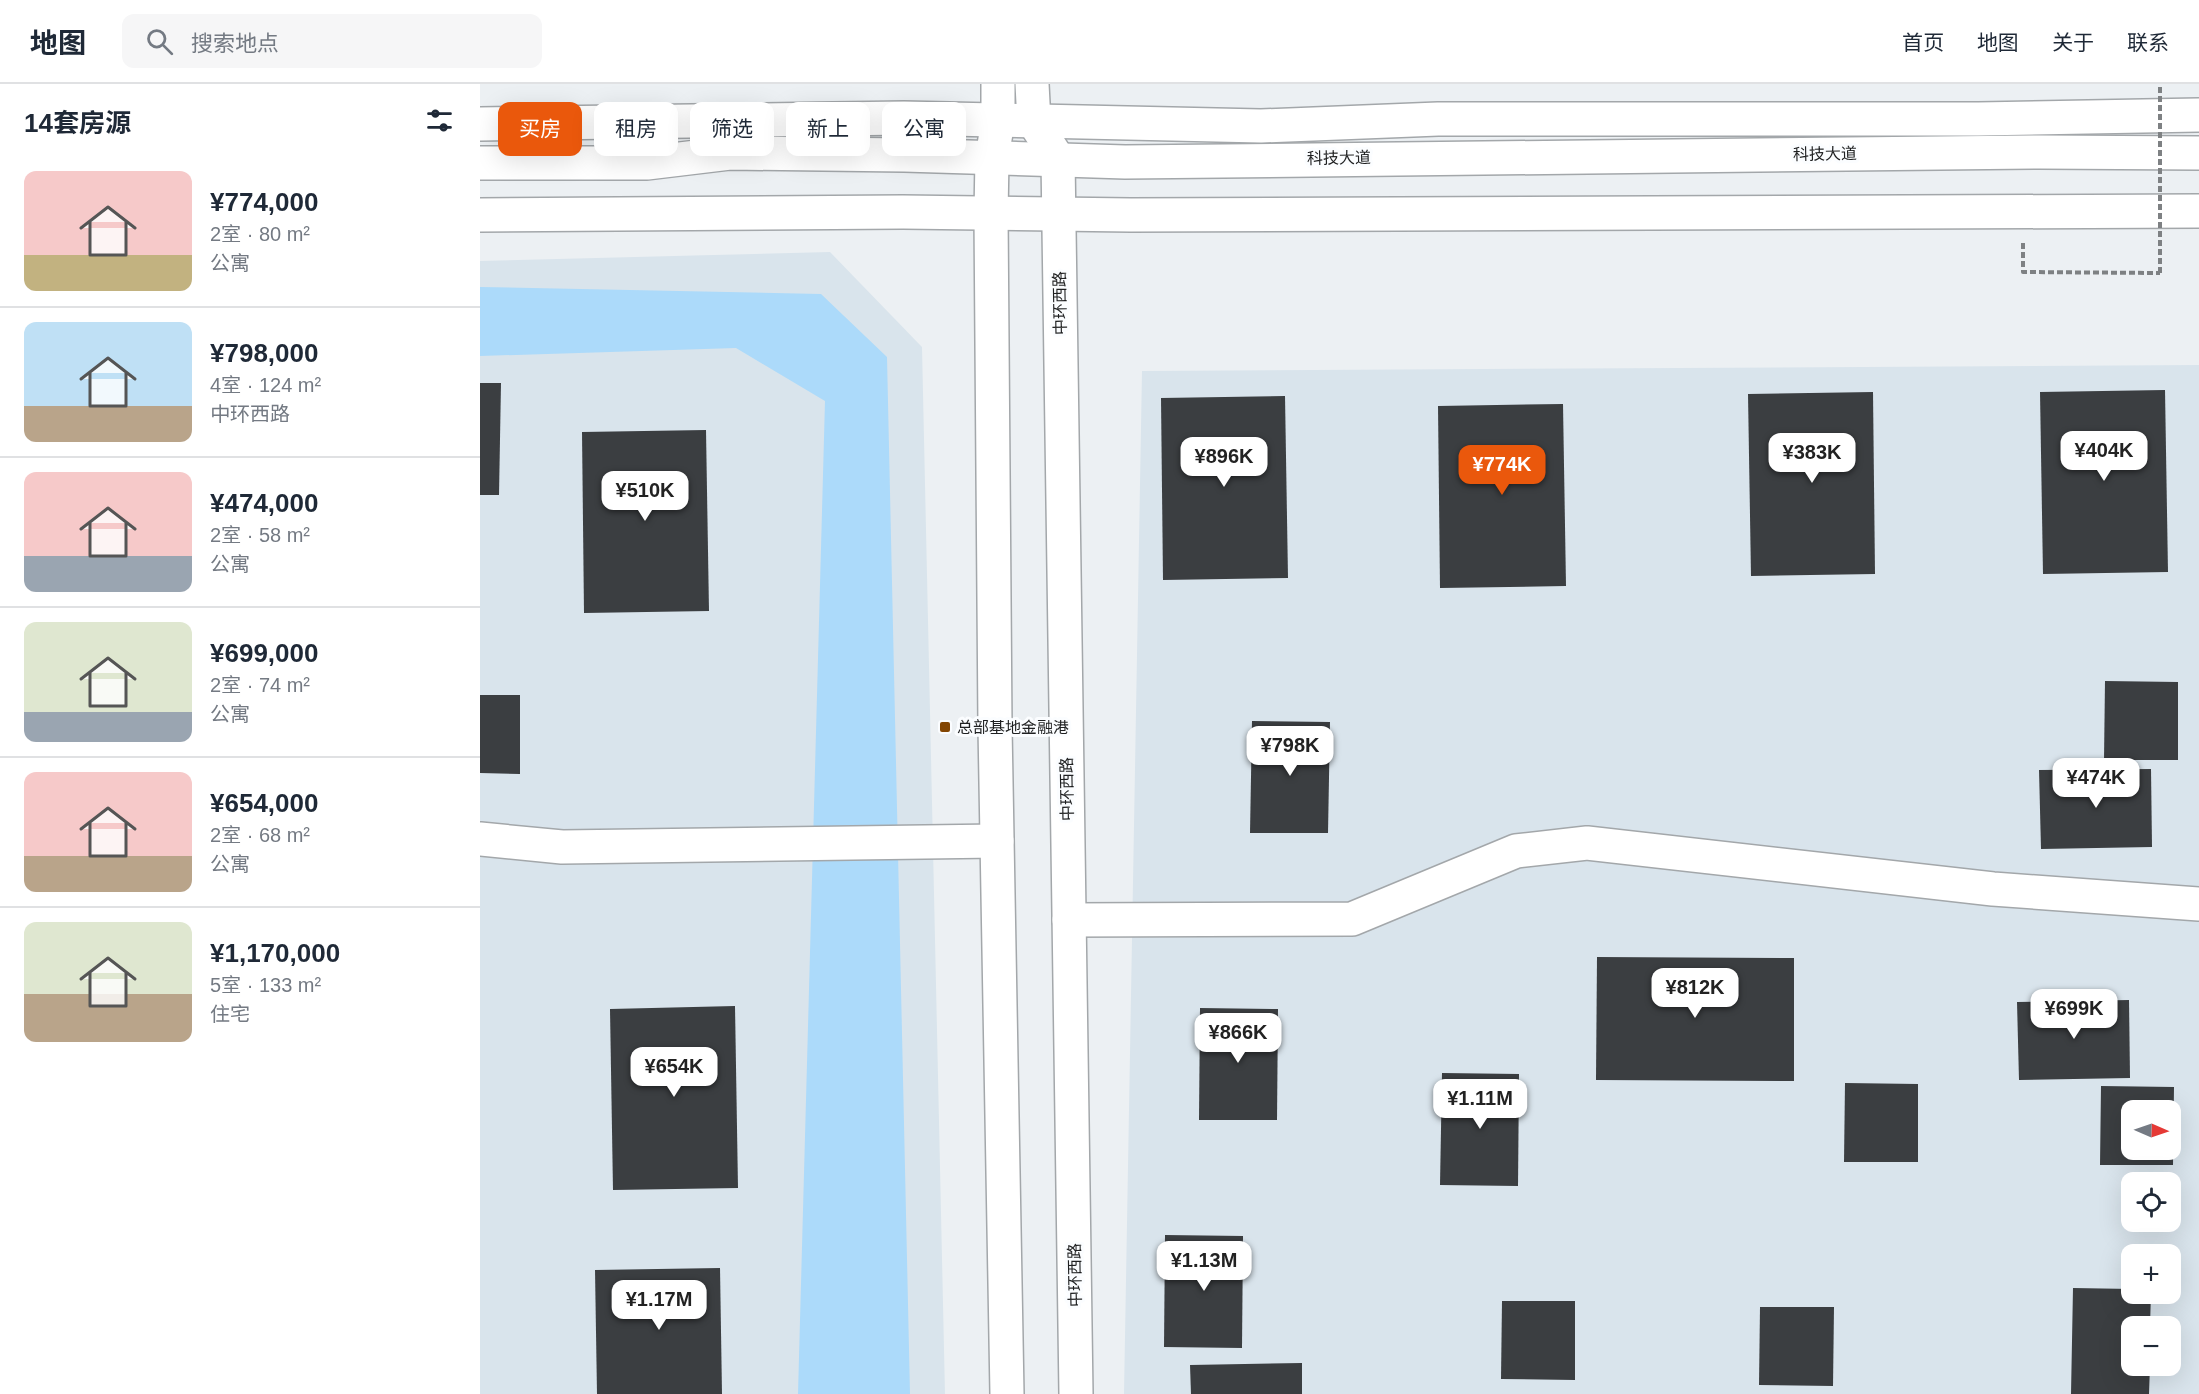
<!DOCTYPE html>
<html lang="zh">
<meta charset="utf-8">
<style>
:root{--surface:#fff;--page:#f6f6f7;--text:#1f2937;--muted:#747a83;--line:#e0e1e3;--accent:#ea580c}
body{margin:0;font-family:Arial,"Noto Sans SC",sans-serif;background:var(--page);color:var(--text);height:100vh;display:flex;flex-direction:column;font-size:22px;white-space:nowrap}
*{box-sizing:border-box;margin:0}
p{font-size:20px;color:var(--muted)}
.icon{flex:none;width:33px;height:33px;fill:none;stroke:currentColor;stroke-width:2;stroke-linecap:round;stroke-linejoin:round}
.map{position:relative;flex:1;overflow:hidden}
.sheet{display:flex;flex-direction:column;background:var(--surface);width:480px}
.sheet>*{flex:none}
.banner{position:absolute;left:18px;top:18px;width:570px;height:54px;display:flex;gap:12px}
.needle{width:39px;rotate:92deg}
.buttons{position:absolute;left:1641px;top:1016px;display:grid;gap:12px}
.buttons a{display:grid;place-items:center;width:60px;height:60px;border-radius:12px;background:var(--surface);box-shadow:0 6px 24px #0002;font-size:30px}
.price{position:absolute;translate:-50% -51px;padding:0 14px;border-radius:12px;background:#fff;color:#222;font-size:20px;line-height:39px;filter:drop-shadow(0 2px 3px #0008)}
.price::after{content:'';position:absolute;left:50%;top:36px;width:18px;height:14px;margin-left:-9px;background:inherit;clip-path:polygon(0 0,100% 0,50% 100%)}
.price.current{background:var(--accent);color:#fff}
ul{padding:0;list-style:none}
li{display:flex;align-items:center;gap:18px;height:150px;padding:0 24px}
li+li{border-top:2px solid var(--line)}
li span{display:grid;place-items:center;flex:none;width:168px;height:120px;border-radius:12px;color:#555}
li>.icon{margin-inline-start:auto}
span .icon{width:72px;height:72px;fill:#fffc;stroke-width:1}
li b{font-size:26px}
h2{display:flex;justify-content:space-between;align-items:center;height:72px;padding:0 24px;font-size:26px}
.pill{padding:0 21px;border-radius:12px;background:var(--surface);box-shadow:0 6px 24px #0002;font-size:21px;line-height:54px}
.pill.current{background:var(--accent);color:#fff}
header{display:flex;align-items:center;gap:36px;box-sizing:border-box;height:84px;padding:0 30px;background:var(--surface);border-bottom:2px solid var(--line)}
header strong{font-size:28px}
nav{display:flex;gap:33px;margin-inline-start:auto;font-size:21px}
.search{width:420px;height:54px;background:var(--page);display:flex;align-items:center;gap:15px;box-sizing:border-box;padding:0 21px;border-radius:12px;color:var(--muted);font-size:22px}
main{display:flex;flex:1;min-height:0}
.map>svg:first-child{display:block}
.built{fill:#d9e4ec;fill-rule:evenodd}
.green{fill:#acdafa}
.building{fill:#3b3e41;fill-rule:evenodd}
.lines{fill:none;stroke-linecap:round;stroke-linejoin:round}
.minor-casing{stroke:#a3a7aa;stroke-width:36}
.tertiary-casing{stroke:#a3a7aa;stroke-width:36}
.secondary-casing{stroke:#a3a7aa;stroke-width:36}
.path{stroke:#7e8183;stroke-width:4;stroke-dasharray:6 3;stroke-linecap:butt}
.minor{stroke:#fff;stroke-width:33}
.tertiary{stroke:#fff;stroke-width:33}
.secondary{stroke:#fff;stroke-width:33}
.path-bridge{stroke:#7e8183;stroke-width:4;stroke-dasharray:6 3;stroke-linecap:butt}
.poi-dot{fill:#834603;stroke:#fbfdff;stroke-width:2}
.labels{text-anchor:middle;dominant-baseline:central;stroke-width:6;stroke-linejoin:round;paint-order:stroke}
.street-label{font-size:16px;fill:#1f2021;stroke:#fbfdff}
.poi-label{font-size:16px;fill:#1f2021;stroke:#fbfdff;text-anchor:start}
</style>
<header>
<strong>地图</strong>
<div class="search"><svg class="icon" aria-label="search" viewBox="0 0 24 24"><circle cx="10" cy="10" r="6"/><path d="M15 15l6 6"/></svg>搜索地点</div>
<nav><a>首页</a><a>地图</a><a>关于</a><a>联系</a></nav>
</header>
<main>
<section class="sheet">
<h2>14套房源<svg class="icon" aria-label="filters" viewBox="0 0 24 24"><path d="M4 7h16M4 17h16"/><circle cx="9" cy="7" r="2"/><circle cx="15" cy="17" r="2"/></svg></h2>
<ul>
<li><span style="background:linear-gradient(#f6c9c9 70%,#c2b280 0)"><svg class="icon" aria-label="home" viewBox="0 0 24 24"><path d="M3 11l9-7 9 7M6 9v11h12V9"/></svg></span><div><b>¥774,000</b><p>2室 · 80 m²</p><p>公寓</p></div></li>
<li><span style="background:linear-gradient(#bfe0f5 70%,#b9a48a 0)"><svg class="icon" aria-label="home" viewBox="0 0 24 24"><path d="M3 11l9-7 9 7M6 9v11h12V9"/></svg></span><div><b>¥798,000</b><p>4室 · 124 m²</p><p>中环西路</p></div></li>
<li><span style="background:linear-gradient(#f6c9c9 70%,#9aa5b1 0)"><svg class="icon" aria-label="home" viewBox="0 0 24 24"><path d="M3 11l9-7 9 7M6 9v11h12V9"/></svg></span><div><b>¥474,000</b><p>2室 · 58 m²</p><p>公寓</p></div></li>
<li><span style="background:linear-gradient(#dfe7d0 75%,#9aa5b1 0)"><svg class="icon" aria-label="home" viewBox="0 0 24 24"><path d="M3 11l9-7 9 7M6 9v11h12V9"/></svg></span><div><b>¥699,000</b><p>2室 · 74 m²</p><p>公寓</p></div></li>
<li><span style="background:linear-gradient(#f6c9c9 70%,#b9a48a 0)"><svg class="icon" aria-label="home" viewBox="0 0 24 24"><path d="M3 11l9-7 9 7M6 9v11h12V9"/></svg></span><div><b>¥654,000</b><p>2室 · 68 m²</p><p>公寓</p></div></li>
<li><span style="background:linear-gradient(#dfe7d0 60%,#b9a48a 0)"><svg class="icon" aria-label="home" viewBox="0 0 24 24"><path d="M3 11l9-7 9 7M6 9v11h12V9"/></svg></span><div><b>¥1,170,000</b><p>5室 · 133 m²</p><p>住宅</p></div></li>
</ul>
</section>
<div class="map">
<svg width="1719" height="1310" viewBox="0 0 1719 1310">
<rect width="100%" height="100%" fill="#ecf0f3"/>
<g class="built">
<polygon points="350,168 442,263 465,1310 0,1310 0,177"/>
<path d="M1719,281V1310H644L662,287ZM1652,1026H1690V1065H1652ZM1652,1098H1690V1137H1652ZM1652,1170H1690V1209H1652ZM1652,1242H1690V1281H1652Z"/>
</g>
<polygon class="green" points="0,203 341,210 407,273 430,1310 318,1310 345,317 256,264 0,272"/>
<g class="building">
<polygon points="0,299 21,299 19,411 0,411"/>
<polygon points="1685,306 1688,488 1563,490 1560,308"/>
<polygon points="1393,308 1395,490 1271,492 1268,310"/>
<polygon points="805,312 808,494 683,496 681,314"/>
<polygon points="1083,320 1086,502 960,504 958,322"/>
<polygon points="226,346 229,527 104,529 102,348"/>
<polygon points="1625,597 1698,598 1698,676 1624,676"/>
<polygon points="0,611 40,611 40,690 0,689"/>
<polygon points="772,637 850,638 848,749 770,749"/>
<polygon points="1671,685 1672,763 1561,765 1559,686"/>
<polygon points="1117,873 1314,874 1314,997 1116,996"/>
<polygon points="1649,916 1650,994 1539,996 1537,918"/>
<polygon points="255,922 258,1104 133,1106 130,925"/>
<polygon points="720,924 798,925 797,1036 719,1036"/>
<polygon points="962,989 1039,990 1038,1102 960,1101"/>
<polygon points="1365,999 1438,1000 1438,1078 1364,1078"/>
<path d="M1621,1002L1694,1003L1693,1081H1620ZM1652,1026H1690V1065H1652Z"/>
<polygon points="685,1151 763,1152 762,1264 684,1263"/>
<polygon points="240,1184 242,1310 117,1310 115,1186"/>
<polygon points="1593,1204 1652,1205 1652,1209 1671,1209 1670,1242 1652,1242 1652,1281 1670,1281 1669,1310 1591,1310"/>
<polygon points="1022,1217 1095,1217 1095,1296 1021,1295"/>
<polygon points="1280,1223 1354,1223 1353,1302 1279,1301"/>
<polygon points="822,1279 822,1310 711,1310 710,1281"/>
</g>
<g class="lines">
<defs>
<g id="minor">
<polyline points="0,131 423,128 651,131 1719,127"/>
<polyline points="0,755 82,763 517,757"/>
<polyline points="589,836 872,835 1036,767 1107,759 1513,805 1719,820"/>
</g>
<g id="tertiary">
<polyline points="518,0 518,36 512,74 511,130 515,643 527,1310"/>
<polyline points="552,0 554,38 578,75 596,1310"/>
</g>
<g id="secondary">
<polyline points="0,40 424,34 781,42 958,35 1498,35 1719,31"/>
<polyline points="0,79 167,79 250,69 424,71 645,78 1560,68 1719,69"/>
</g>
</defs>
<use href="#minor" class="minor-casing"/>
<use href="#tertiary" class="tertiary-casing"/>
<use href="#secondary" class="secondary-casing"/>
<polyline class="path" points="1543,159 1543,188 1680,189"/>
<use href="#minor" class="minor"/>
<use href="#tertiary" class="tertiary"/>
<use href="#secondary" class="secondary"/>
<polyline class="path-bridge" points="1680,189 1680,0"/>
</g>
<rect class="poi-dot" x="459" y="637" width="12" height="12" rx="3"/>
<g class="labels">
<g class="street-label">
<text transform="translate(1345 70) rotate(-1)">科技大道</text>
<text transform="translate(859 74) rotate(-1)">科技大道</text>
<text transform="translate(580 219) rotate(-91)">中环西路</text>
<text transform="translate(587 705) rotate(-91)">中环西路</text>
<text transform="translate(595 1191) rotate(-91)">中环西路</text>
</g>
<g class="poi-label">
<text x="477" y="643">总部基地金融港</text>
</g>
</g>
</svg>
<div class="buttons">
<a><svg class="needle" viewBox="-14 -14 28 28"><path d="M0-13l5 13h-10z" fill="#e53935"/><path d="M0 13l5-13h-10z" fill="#747a83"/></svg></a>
<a><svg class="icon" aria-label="locate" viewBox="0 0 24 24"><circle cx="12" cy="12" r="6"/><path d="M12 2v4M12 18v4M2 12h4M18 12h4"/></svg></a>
<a>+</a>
<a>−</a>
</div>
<b class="price" style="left:1624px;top:398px">¥404K</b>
<b class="price" style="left:1332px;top:400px">¥383K</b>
<b class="price" style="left:744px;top:404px">¥896K</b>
<b class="price current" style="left:1022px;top:412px">¥774K</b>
<b class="price" style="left:165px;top:438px">¥510K</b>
<b class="price" style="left:810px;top:693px">¥798K</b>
<b class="price" style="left:1616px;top:725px">¥474K</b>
<b class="price" style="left:1215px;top:935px">¥812K</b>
<b class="price" style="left:1594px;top:956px">¥699K</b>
<b class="price" style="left:758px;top:980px">¥866K</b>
<b class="price" style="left:194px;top:1014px">¥654K</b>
<b class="price" style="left:1000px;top:1046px">¥1.11M</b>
<b class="price" style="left:724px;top:1208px">¥1.13M</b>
<b class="price" style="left:179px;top:1247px">¥1.17M</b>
<div class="banner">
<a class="pill current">买房</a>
<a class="pill">租房</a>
<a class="pill">筛选</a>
<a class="pill">新上</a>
<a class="pill">公寓</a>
</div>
</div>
</main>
